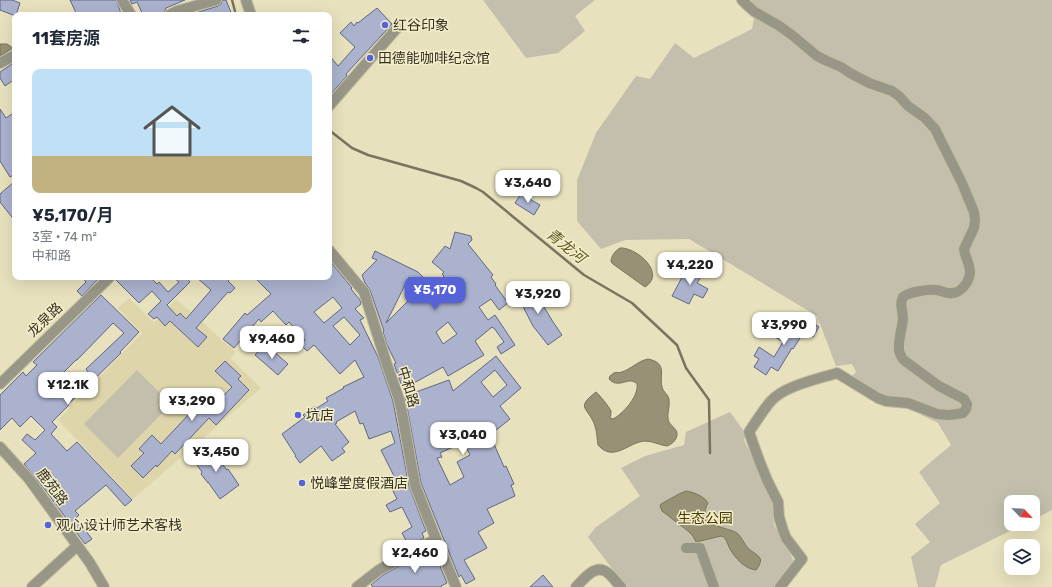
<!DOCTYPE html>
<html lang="zh">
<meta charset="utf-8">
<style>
:root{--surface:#fff;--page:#f6f6f7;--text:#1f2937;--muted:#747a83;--accent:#5562d8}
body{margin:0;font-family:Rubik,"Noto Sans SC",sans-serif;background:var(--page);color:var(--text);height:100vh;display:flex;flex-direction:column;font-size:15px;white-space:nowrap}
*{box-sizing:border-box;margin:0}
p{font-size:13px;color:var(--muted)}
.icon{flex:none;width:22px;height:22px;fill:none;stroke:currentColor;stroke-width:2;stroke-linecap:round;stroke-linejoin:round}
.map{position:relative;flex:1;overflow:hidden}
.drawer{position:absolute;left:12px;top:12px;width:320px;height:268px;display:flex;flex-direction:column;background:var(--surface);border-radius:8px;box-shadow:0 4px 16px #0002}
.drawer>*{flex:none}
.needle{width:26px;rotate:115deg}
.controls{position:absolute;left:1004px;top:495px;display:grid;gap:8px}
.controls a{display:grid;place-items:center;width:36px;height:36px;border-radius:8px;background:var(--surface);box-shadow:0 4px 16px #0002;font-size:20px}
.price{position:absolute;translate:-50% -34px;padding:0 9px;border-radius:8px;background:#fff;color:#222;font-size:13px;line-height:26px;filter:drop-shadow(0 1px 2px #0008)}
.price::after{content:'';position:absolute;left:50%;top:24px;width:12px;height:9px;margin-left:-6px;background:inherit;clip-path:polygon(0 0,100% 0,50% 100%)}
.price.on{background:var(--accent);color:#fff}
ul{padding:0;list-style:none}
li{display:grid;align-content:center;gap:8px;height:212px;padding:0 20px}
li span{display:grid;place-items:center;height:124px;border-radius:8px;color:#555}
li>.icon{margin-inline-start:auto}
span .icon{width:72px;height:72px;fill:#fffc;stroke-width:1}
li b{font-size:17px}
h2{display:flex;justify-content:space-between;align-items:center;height:48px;padding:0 20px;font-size:17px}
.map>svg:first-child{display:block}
.built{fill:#ded5aa}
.green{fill:#c3bfac}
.water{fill:#979175;stroke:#79745d}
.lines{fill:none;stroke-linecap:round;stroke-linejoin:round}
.stream{stroke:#79745d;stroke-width:2.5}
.building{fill:#abb2ce;stroke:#606785;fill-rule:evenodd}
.minor-casing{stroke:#c4be9e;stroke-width:12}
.minor{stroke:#989687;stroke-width:10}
.poi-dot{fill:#5562d8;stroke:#f5eeca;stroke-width:1.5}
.labels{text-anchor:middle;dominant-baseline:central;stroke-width:3;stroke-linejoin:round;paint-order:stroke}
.poi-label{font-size:14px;fill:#343224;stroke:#f5eeca;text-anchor:start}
.street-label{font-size:14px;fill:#343224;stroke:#f5eeca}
.park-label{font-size:14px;fill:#463c04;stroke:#f5eeca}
.water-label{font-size:15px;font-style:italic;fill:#625826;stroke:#f5eeca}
</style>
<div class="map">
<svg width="1052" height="587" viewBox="0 0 1052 587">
<rect width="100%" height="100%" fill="#e8e1bd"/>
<polygon class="built" points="129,298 154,323 176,299 236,352 230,358 261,388 133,499 58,420 142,333 118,308"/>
<g class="green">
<polygon points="483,0 595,0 575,16 585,31 558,53 526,58"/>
<polygon points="751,0 1052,0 1052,510 1033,520 1033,502 1011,502 1011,524 1024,524 941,565 935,587 918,587 911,557 930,542 915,524 940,503 919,472 951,445 938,423 899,404 851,377 856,372 852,364 836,366 817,316 689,239 625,240 601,249 577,221 577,180 596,133 636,76 650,79 675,43 694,58 752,29 756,8"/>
<polygon points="137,370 171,404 118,458 84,424"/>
<polygon points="730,412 746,434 744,440 765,484 773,505 774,525 790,552 794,563 776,587 626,587 588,537 596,527 640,496 621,468 645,456 684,445 686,432"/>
</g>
<g class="water">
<polygon points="0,44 7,44 13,48 0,56"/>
<path d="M620,248C636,247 667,273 645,287L613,264L611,262C611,256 615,251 620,248Z"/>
<path d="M648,359C668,363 659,375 662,387C663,392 669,395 669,400C670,407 667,413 668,419C669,426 678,428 677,435C676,441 672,444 667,446C659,445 653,441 645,441C628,442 614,463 598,445C597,439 597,432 595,426C589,407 574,409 596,392C598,393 610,408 611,411C611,413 611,416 610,418L613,419C623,414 639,396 637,384C629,375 619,390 609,379L610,376C617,370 615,374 622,372C631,369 638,361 648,359Z"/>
<path d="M686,491C693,492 704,496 708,503C707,505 705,509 705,512C703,526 729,528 737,533C742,537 744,544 748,548C751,551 758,555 760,558C762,562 758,567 756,570C745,569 735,558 730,549C728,545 727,541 724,537L721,536L696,542L693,536L688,531L662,511L660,506L661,504L679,494Z"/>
</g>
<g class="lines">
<g class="stream">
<polyline points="232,0 236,15"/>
<polyline points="329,130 352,148 368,155 461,181 476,188 483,192 584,275 632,303 677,345 686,368 709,400 710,453"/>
</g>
</g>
<g class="building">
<polygon points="0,0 12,0 20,3 16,15 13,15 0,10"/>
<polygon points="70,0 116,0 120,10 120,11 121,15 77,15"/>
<polygon points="130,0 185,0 166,8 163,15 143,15 137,2 132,4"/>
<polygon points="222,0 226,0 232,15 189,15 218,6 221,4"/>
<polygon points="377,8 392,24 346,74 347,76 329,96 329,55 338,66 355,47 340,33 351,22 354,26 357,22 358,23"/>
<polygon points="15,62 15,79 5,86 0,78 0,72"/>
<polygon points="0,109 6,118 15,112 15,174 10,177 0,161"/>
<polygon points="15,181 15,221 0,202 0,194"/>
<polygon points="521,194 540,205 534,215 515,203"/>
<path d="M455,232L471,236L472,240L468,244L493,275L491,277L496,284L495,285L508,303L499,310L491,299L479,307L488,320L495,315L515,345L501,354L497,347L504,342L494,328H493L492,327L475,341L484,355L448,376L443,367L403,389L394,364L396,363L387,345L383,332L384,331L370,290L365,283L362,275L377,260L372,258L375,251L418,272L433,287L444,276L442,274L444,272L432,262L445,246L450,249ZM409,277L420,289L386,323ZM448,322L457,334L443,344L436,332Z"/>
<path d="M329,260L352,288L351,289L360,300L361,304L355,309L364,318L360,320L378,357L393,401L409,486L426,531L422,533L424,538L409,546L402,533L412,527L402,507L390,512L386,505L397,499L388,481L395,478L381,450L395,443L391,431L369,439L363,423L360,424L355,411L336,422L337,423L335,424L349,442L342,448L345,452L332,461L321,446L300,463L295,456H296L282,434L305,417L303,415L315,406L317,408L328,401L326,398L344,388L343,387L364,377L355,360L340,374L314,345L307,351L300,344L305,340L289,322L286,325L273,311L261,322L259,319L234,348L223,339L245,313L247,315L271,294L254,277H329ZM333,297L342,308L324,323L314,312ZM344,317L360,335L350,345L333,326Z"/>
<polygon points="688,266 703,274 697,283 708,289 703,298 694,294 689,304 672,296"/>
<polygon points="82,277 95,277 97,280 82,296 77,291 86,282"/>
<polygon points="116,277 150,277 157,284 159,282 168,292 179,282 173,277 186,277 190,282 167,305 177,316 180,313 186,319 211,290 196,277 232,277 228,281 235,288 230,293 228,292 196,328 207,337 198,347 170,321 165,326 157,317 154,319 148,314 161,301 152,291 139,303 116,280"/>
<polygon points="531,285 553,322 562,335 548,345 533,326 516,293"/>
<path d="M101,295L139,332L120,352L121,353L77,396L68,404L69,405L52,422L57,427L51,434L67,451L77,442L132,500L125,506L106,485L75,511L79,515L76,518L92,539L85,544L46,491L24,464L36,453L22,440L27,434L35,440L45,430L31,416L20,427L12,418L0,430V395L23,372L26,376L37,365L33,362ZM113,323L124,333L86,369L88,372L78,382L76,381L73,385L62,374L76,360H77Z"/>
<polygon points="803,317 819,327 813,337 804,332 793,349 792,348 778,371 771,367 766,375 754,367 759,359 754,356 759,347 774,357 783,342 772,335 777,328 785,333 790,325 796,329"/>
<polygon points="265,344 288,364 278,375 255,355"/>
<path d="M496,356L521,388L500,406L510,419L490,435L504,467L506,466L514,484L511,485L515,496L487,509L494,523L478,532L487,548L464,560L475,579L466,584L461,575L459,577L421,483L405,396L449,380L453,391ZM495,370L507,385L493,397L481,382ZM464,442L470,455L457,462L464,477L450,485L437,458L442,457L440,453Z"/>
<polygon points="225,361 241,376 238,379 249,390 216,425 209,418 175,454 172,451 157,467 156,465 143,478 131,466 144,453 139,449 152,435 161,444 192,411 184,403 194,392 211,408 232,387 215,371"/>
<polygon points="206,444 227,470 228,469 239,485 220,499 208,482 208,483 201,474 202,472 197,465 202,461 195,453"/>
<polygon points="430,549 436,560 437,559 447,583 441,586 441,587 373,587 371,585 383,575"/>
<polygon points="543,575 553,587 530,587"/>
</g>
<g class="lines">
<defs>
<g id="minor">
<polyline points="122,0 131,15"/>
<polyline points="246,0 251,15"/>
<path d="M742,0L747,5L755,12L778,25L792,35L817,56L827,61L841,67L850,73L869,83L892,91L899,96L908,106L925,118L935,129L962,183L974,212L975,220L974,228L964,249C965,257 970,264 970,273C969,282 961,293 952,293C947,294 942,291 937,290C928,289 909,292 903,297C899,304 903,311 903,319C902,329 898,340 899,350C900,355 901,358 905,361L939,386L964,399L967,404L966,409L963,413L957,414L949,415L937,414L908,403L886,401L878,398L837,373C818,379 784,386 771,401C763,410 756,422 749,432L759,460L767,480L778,502L779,517L783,530L786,538L802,559L780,587"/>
<polyline points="169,15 177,11 216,0"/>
<polyline points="0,63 15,55"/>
<polyline points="329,106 397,28"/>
<polyline points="329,250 364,292 387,365 399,399 402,413 415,485 436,539 456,587"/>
<polyline points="0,384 110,277"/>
<polyline points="0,447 29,479 90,563 104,587"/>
<polyline points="686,548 700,548 714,587"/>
<polyline points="32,587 77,546"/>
<polyline points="357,587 379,570 436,539"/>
<path d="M576,587C583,580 594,565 605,571C611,574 616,582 621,587"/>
</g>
</defs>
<use href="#minor" class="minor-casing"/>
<use href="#minor" class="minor"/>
</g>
<g class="poi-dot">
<circle cx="385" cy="25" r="4"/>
<circle cx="370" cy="58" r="4"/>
<circle cx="298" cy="415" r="4"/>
<circle cx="302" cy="483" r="4"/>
<circle cx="48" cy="525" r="4"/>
</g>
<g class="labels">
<g class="poi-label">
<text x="393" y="25">红谷印象</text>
<text x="378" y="58">田德能咖啡纪念馆</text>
<text x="306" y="415">坑店</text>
<text x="310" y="483">悦峰堂度假酒店</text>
<text x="56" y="525">观心设计师艺术客栈</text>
</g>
<g class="street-label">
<text transform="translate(45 320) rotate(-44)">龙泉路</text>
<text transform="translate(408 387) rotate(73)">中和路</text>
<text transform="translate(52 487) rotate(53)">鹿苑路</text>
</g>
<g class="park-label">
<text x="705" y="518">生态公园</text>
</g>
<g class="water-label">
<text transform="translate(566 246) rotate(39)">青龙河</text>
</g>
</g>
</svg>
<div class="controls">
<a><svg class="needle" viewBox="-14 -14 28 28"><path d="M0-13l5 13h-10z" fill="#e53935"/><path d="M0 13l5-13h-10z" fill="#747a83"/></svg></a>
<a><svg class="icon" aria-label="layers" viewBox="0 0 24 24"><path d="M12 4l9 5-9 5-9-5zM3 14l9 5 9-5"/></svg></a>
</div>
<b class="price" style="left:528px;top:204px">¥3,640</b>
<b class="price" style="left:690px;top:286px">¥4,220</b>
<b class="price on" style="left:435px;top:311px">¥5,170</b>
<b class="price" style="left:538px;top:315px">¥3,920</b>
<b class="price" style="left:784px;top:346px">¥3,990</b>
<b class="price" style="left:272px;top:360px">¥9,460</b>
<b class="price" style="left:68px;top:406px">¥12.1K</b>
<b class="price" style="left:192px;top:422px">¥3,290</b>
<b class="price" style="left:463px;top:456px">¥3,040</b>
<b class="price" style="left:216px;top:473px">¥3,450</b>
<b class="price" style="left:415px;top:574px">¥2,460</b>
<section class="drawer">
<h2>11套房源<svg class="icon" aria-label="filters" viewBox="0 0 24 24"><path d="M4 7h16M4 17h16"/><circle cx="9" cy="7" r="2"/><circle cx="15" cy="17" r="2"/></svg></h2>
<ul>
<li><span style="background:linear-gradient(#bfe0f5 70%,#c2b280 0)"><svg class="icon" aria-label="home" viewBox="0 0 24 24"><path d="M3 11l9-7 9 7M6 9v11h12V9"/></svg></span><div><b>¥5,170/月</b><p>3室 · 74 m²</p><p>中和路</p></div></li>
</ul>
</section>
</div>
